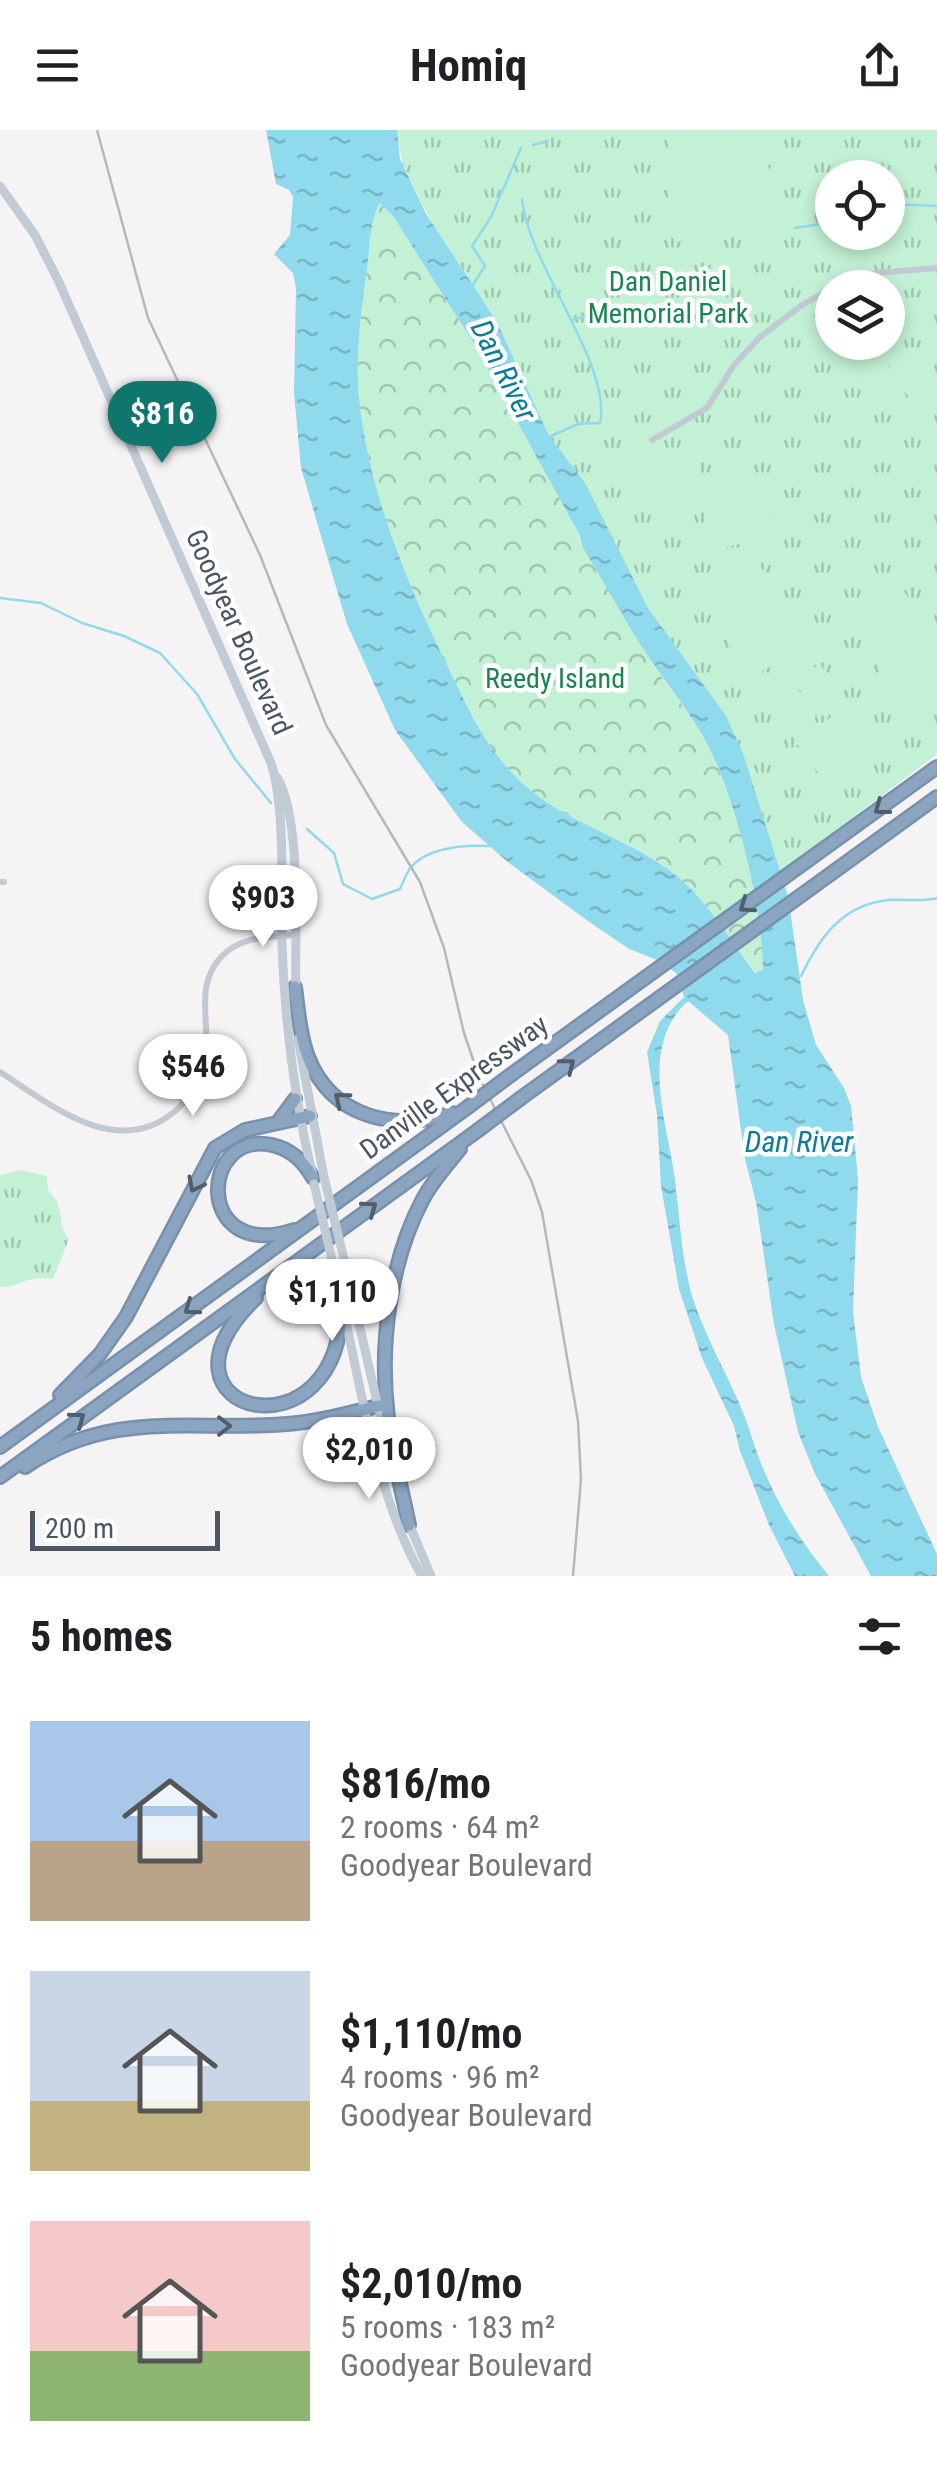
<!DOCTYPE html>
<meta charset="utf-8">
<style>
:root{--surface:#fff;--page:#f2f2f2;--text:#202124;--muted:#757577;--accent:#0f766e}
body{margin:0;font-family:"Roboto Condensed",sans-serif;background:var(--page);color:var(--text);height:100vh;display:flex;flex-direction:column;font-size:38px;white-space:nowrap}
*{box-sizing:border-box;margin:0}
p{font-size:32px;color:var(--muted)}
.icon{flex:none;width:55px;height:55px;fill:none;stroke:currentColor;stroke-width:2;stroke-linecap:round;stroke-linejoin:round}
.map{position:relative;height:1446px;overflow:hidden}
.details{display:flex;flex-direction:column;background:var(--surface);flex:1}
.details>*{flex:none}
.controls{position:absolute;left:815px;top:30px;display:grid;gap:20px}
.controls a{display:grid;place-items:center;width:90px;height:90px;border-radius:50%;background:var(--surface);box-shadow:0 5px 15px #0003;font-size:50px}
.scale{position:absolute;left:30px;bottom:25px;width:190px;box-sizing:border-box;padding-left:10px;border:5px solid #4a5661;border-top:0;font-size:28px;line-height:35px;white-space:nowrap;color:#4a5661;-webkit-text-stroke:8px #fff;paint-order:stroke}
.price{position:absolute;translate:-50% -85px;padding:0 22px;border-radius:35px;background:#fff;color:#222;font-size:32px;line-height:65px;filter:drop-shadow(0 2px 5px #0008)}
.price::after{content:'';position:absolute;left:50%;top:60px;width:30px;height:22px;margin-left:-15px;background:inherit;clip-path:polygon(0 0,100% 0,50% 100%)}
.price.selected{background:var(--accent);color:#fff}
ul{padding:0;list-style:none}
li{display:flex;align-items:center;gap:30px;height:250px;padding:0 30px}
li span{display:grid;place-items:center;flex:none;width:280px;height:200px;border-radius:0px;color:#555}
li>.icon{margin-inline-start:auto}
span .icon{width:120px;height:120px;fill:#fffc;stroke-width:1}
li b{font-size:42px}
h2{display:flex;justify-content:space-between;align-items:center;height:120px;padding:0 30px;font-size:42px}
header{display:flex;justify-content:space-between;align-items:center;height:130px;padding:0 30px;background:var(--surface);font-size:45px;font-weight:700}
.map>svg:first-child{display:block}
.grass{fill:url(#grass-tufts);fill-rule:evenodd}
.forest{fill:url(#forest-crowns)}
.pitch{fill:#c3f1d5}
.water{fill:url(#water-ripples);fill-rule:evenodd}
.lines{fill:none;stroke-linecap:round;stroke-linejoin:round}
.stream{stroke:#90daee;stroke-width:2.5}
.highway-casing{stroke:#7690ad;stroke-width:16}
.street{stroke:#c1cad2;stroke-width:6}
.secondary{stroke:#c1cbd6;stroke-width:9}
.highway{stroke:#8ba5c1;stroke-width:11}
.rail{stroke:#b5b8bd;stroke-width:2.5}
.highway-bridge-casing{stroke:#7690ad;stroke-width:16;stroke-linecap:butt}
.secondary-bridge{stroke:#c1cbd6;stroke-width:9}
.highway-bridge{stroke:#8ba5c1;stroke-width:11}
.oneway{stroke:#505e6b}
.labels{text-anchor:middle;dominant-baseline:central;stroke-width:9;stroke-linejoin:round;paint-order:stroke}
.park-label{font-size:28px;fill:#17864f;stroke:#fff}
.street-label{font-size:28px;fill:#4a5661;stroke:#fff}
.water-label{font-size:30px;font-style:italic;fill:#0c7c9b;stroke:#fff}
</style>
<header><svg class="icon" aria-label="menu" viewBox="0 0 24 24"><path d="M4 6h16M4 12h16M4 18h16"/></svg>Homiq<svg class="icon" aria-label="share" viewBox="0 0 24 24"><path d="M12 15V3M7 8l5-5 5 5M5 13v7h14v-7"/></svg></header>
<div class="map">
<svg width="937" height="1446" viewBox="0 0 937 1446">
<defs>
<pattern id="grass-tufts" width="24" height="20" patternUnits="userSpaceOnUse" patternTransform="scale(2.5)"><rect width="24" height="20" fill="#c3f1d5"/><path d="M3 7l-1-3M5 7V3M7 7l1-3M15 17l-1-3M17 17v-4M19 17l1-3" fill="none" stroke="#a0c6b0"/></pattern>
<pattern id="forest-crowns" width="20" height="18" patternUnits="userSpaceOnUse" patternTransform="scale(2.5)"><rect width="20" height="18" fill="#c3f1d5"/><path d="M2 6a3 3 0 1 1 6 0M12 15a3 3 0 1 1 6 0" fill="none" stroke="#a0c6b0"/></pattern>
<pattern id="water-ripples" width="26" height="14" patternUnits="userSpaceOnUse" patternTransform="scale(2.5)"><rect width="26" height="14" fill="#90daee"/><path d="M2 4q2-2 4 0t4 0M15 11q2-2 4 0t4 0" fill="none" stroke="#78b4c4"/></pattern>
</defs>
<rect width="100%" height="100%" fill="#f5f3f3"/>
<g class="grass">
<path d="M396,0H937V624L777,744L653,492L549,308L494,186L433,96L403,35ZM832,48H888V102H832ZM832,158H888V212H832Z"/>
<path d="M21,1040L47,1046L48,1060C68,1080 54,1090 69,1109L53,1149C25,1145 24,1156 0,1157V1045Z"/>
</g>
<path class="forest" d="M380,73L393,86L476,217L579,404L580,411C602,448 623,486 646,523C666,556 692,584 709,619C737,672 763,780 763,840L756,843C726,805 703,762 662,734C613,702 554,688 513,645C485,614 468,578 450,541C408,456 369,364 359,268C355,230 361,177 367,139C370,119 369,91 380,73Z"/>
<g class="pitch">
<polygon points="689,0 725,0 756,11 775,51 770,95 731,97 677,112 662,98 673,46 670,6"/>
<polygon points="906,144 889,200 937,276 922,285 896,250 887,230 894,251 865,263 856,241 886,229 878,213 888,212 888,158 882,157 884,146"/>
<path d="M674,318C700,320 701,335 703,358L695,360L694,390C657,392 635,365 628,332L660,327V321Z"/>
<path d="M709,349C747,349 771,370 776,407L710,420L705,408Z"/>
<polygon points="756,429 809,514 751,548 699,464"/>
<polygon points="905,463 937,516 937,558 903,578 853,494"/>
<polygon points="820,534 844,571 822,586 796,550"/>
<polygon points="793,552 816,587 793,605 767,568"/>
<polygon points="850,575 876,615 822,648 795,611"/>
</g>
<path class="water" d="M266,0H397L400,29L426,84L496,190L549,306L585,353L648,478L726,586L743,623L788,766L803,870L816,915L844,958L851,976L858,1049L853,1182L861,1247L878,1297L937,1424V1446H871L815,1344L798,1302L774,1194L756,1072L745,1029L728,905L688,871C641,913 664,983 673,1037C680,1080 680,1124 692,1166C705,1207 728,1245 744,1285C750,1299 753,1314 759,1328C775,1371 800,1411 829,1446H795L769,1395L740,1321L734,1296L702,1228L679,1159L661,1056L657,985L647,922L660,891L684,867L677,844L662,832L629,819L588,791L509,733L462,692L395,600L347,494L301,338L294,263L296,158L293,143L274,124L290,105L293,67L289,60L276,54ZM380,73L393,86L476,217L579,404L583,418C606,454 625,493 650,529C670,559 693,586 709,618C737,672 763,781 763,840L755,843C726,804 703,762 661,734C612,702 554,688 513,644C484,614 468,578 450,541C408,456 369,364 359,268C355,231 361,178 367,140C370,119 369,91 380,73Z"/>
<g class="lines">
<g class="stream">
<polyline points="533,15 548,11"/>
<path d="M522,69C527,132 613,236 600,293L578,294L549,307"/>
<polyline points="888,74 937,76"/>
<polyline points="795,98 832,92"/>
<polyline points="472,156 485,136 472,116 491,87 521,18"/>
<polyline points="572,190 590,185"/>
<polyline points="0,468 41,473 82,493 124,506 160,523 197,564 235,629 271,673"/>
<path d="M307,699L334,723L343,754L372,769L400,759C403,752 407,742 411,737C429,717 464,715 489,716L490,712"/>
<path d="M801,846C820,807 842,775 888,770C904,769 922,772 937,768"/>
</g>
<defs>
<g id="highway">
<path d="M295,857C298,880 300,905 308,927C332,988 395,1002 452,983"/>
<polyline points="512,944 937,637"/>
<polyline points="521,968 937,667"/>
<polyline points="278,992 295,969"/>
<path d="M294,1100C194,1133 199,999 272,1015C291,1019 304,1032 313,1048"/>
<path d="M256,1168C134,1284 347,1336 341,1169"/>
<polyline points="60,1265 100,1224 126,1187 215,1018 245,1000 310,986"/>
<polyline points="0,1317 468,977"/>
<path d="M25,1337C113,1278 189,1302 287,1294C318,1292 348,1283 378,1276"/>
<polyline points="0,1347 477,1001"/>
<path d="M409,1395C402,1360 392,1324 388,1288C379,1217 389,1133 423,1069C433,1050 447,1035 460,1019"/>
</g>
</defs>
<use href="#highway" class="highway-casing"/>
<g class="street">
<polyline points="833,158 876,143 937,138"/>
<polyline points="652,310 707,278 734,235 760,207 802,175 832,158"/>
<polyline points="0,752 4,752"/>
<path d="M0,942C50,974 116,1030 174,982C192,967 204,945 206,922C209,887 195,854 222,826C241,806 269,807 294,805"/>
</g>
<g class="secondary">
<path d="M0,56L35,105L58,150L271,633C286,679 281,765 282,816C285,894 294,967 312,1043"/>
<path d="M277,647C303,691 294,809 296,864"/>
<polyline points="298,909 324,1047"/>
<polyline points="345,1133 386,1311"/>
<path d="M335,1142C358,1237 373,1362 422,1446"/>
<polyline points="407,1389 431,1446"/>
</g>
<use href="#highway" class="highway"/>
<polyline class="rail" points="97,0 148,188 260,425 326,595 420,752 444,818 464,903 479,947 531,1050 542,1082 578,1291 581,1349 573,1446"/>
<defs>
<g id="highway-bridge">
<polyline points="468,977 512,944"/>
<polyline points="477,1001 521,968"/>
</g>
</defs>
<use href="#highway-bridge" class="highway-bridge-casing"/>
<g class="secondary-bridge">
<polyline points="324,1047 345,1133"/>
<polyline points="314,1054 335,1142"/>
</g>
<use href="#highway-bridge" class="highway-bridge"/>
</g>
<defs><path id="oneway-chevron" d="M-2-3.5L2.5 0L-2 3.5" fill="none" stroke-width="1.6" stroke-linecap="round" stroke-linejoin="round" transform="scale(2.5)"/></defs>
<g class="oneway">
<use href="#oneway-chevron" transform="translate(881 678) rotate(143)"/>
<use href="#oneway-chevron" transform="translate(746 776) rotate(145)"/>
<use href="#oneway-chevron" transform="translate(568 935) rotate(-38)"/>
<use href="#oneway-chevron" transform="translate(341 969) rotate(-141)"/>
<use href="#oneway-chevron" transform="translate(195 1055) rotate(117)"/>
<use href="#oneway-chevron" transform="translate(370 1078) rotate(-36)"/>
<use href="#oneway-chevron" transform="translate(191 1178) rotate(144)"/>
<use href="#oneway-chevron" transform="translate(78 1289) rotate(-36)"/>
<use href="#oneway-chevron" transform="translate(224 1296)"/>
</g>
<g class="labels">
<g class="park-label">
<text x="668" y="151">Dan Daniel<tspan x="668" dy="32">Memorial Park</tspan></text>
<text x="555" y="548">Reedy Island</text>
</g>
<g class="street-label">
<text transform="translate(239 502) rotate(66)">Goodyear Boulevard</text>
<text transform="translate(454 957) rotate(-36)">Danville Expressway</text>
</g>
<g class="water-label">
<text transform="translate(504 240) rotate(63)">Dan River</text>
<text x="799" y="1011">Dan River</text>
</g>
</g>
</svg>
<div class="controls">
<a><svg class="icon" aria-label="locate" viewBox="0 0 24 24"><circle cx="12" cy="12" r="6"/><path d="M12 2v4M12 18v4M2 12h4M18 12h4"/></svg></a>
<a><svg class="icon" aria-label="layers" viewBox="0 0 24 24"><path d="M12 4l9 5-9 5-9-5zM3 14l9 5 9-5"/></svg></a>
</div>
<div class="scale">200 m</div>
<b class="price selected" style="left:162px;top:336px">$816</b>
<b class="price" style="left:263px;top:820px">$903</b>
<b class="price" style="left:193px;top:989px">$546</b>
<b class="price" style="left:332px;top:1214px">$1,110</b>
<b class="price" style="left:369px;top:1372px">$2,010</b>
</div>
<section class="details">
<h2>5 homes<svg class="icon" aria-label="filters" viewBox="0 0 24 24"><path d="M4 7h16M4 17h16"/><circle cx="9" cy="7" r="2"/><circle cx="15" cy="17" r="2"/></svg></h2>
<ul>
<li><span style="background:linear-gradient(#a9c7e8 60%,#b9a48a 0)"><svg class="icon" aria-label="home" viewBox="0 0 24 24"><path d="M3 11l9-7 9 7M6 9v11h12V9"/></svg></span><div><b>$816/mo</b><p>2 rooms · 64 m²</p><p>Goodyear Boulevard</p></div></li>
<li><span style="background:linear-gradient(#c9d6e8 65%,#c2b280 0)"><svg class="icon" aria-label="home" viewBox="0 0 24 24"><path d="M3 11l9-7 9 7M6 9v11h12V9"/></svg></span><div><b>$1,110/mo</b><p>4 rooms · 96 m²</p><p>Goodyear Boulevard</p></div></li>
<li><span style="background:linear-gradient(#f6c9c9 65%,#8fb573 0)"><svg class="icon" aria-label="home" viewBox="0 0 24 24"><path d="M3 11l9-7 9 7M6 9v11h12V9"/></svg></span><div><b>$2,010/mo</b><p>5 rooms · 183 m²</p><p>Goodyear Boulevard</p></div></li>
</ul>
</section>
